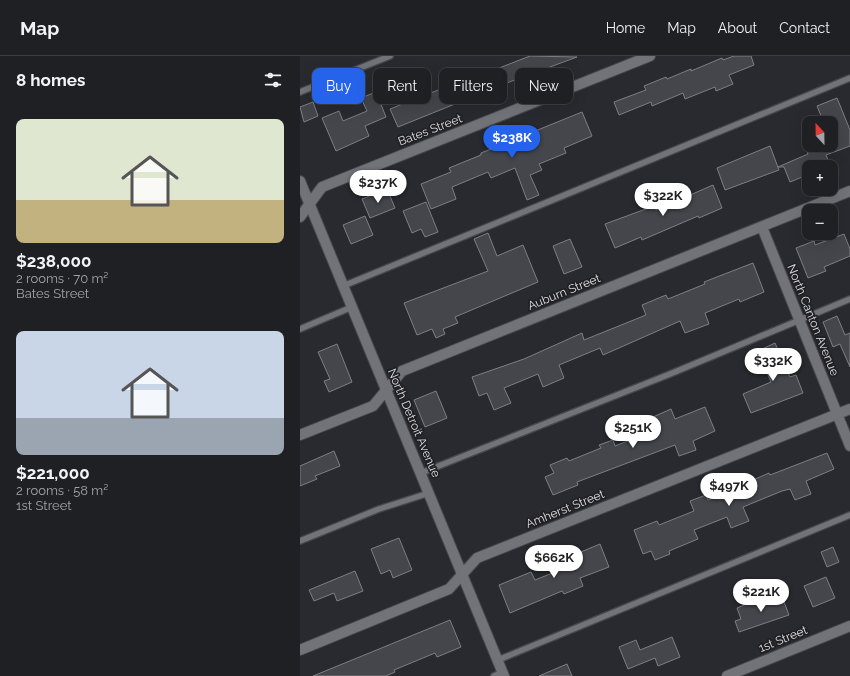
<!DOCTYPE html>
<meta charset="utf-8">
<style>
:root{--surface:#1f2023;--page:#2c2d30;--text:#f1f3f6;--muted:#a1a3a6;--line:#3c3e41;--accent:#2563eb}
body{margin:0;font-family:Raleway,sans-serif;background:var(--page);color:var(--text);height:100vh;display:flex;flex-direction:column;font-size:15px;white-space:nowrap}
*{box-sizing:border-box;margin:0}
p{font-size:13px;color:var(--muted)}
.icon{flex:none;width:22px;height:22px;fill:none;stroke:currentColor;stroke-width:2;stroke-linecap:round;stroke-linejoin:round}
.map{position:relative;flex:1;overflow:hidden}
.sheet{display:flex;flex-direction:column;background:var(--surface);width:300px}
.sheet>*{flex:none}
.guide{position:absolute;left:12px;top:12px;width:380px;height:36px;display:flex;gap:8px}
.needle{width:26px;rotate:338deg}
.fabs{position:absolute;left:502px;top:60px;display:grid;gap:8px}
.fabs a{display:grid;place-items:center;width:36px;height:36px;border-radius:8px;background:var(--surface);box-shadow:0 4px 16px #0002,0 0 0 1px var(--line);font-size:20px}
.price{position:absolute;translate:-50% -34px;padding:0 9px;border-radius:14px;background:#fff;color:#222;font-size:13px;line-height:26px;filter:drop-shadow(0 1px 2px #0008)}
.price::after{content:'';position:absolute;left:50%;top:24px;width:12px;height:9px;margin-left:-6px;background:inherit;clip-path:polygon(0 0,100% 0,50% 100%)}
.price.on{background:var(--accent);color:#fff}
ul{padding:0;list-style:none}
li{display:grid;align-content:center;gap:8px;height:212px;padding:0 16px}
li span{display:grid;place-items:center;height:124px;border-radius:8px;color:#555}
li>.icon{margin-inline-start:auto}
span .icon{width:72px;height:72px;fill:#fffc;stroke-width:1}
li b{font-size:17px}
h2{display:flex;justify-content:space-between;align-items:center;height:48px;padding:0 16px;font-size:17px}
.chip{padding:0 14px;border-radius:8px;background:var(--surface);box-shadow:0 4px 16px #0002,0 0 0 1px var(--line);font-size:14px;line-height:36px}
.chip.on{background:var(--accent);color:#fff}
header{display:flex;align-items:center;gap:24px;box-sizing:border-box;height:56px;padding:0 20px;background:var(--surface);border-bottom:1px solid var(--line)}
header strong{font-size:19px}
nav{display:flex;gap:22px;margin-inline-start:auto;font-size:14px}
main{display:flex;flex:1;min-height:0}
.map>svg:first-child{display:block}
.building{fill:#45464b;stroke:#7e7f85}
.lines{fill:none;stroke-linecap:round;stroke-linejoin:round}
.lane-casing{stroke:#47474c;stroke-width:8}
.street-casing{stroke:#47474c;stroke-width:12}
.secondary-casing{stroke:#47474c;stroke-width:12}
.lane{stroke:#727379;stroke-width:5.5}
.street{stroke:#727379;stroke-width:10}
.secondary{stroke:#727379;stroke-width:10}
.labels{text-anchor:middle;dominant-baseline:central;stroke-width:3.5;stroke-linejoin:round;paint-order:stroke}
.street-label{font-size:12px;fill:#dfdfe2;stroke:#202025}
</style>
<header>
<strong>Map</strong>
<nav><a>Home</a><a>Map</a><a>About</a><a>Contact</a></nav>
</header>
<main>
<section class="sheet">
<h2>8 homes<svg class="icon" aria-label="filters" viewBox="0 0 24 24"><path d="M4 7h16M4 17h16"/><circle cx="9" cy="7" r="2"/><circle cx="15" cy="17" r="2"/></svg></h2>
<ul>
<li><span style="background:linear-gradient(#dfe7d0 65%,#c2b280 0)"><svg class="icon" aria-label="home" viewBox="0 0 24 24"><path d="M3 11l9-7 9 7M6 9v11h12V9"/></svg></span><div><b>$238,000</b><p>2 rooms · 70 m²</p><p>Bates Street</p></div></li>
<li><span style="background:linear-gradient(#c9d6e8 70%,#9aa5b1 0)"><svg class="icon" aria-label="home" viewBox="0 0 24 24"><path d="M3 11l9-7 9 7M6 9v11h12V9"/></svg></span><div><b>$221,000</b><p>2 rooms · 58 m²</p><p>1st Street</p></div></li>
</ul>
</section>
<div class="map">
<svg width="550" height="620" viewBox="0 0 550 620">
<rect width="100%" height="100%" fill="#292a2f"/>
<g class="building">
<polygon points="230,0 277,1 212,25 98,71 90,53 151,29 146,16 156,12 160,22 171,18 172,20 193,12 194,14"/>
<polygon points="434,0 451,0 454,9 429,19 433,28 416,35 415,31 385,43 383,37 352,50 351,46 319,59 314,46 346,34 344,30 366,21 367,23 391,13 391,15 422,2 423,4"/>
<polygon points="76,36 86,61 65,70 69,80 36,95 22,62 39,55 43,65 67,55 61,42"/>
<polygon points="537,42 550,74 550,90 526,99 531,111 504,111 507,119 490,126 484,111 478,111 508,98 505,89 531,89 531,67 524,67 517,50"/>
<polygon points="13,46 18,60 4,66 0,51"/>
<polygon points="282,56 292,80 264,92 266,97 239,108 242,114 230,119 239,139 227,144 215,112 191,122 188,116 152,131 156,143 131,153 121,128 151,116 149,112 181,99 181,97"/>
<polygon points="470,90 479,114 425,134 417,112"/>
<polygon points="413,129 422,152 399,162 398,160 342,184 341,181 315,192 305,168 354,150 356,154"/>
<polygon points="87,133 95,152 70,162 62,143"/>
<polygon points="126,146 138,176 125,181 121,173 112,177 103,155"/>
<polygon points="65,160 73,179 51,188 43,169"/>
<polygon points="188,177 197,200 223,189 238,226 155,261 158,267 143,273 145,278 136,282 132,273 117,279 104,247 188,215 174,183"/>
<polygon points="544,178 550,193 550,200 524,211 526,215 508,222 496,192 514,185 515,189"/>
<polygon points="270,183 282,211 264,218 253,190"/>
<polygon points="453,207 464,236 440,246 439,243 405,257 409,268 385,277 380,265 303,299 300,292 259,309 264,322 243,331 238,318 204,332 211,347 194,354 187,337 179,340 172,321 224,303 282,277 284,284 346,259 342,249 366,239 368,243 405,228 404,226"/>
<polygon points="537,260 545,279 550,277 550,311 540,288 533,291 523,266"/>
<polygon points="475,287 490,321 496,319 503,337 451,357 443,338 471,326 458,295"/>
<polygon points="37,288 52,326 29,336 24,325 30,323 18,296"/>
<polygon points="136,335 147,362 125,371 114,344"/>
<polygon points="405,351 415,375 393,385 396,394 379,400 375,389 277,426 278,429 253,439 245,421 254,417 250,409 267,402 269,405 301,392 299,389 313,384 315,390 358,373 353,361 371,353 375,363"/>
<polygon points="34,395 40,410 15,420 17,423 0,430 0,410"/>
<polygon points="527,397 534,413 506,425 511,438 495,444 490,433 482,435 443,451 449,465 431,472 427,461 394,474 398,483 369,495 370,498 355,504 351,495 343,498 334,474 357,465 359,469 394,455 390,445 406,439 408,444 469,417 470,419"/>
<polygon points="99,482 112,514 93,522 90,514 81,518 71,493"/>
<polygon points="300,488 309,511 280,522 283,530 264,538 262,535 210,557 199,529 231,516 235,524 255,516 252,508"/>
<polygon points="533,491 539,506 527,511 521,496"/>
<polygon points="55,515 63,535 37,545 34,537 14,545 9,534"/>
<polygon points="526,521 535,542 513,551 504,530"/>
<polygon points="481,538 489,559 439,576 435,565 441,563 437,552 454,545 455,548"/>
<polygon points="150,564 161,591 137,601 135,597 94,614 95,616 86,620 13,620"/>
<polygon points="372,581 380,601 358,610 355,602 328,613 319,591 336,584 340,594"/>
<polygon points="267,608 272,620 239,620"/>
</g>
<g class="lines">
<defs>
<g id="lane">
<polyline points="0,36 90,0"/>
<polyline points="43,230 550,22"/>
<polyline points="0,273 52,251"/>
<polyline points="121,417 370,318 550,243"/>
<polyline points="0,485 79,453 129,437"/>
<polyline points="198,604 550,459"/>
<polyline points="194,620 203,616"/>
</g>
<g id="street">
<polyline points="0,161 22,131 350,0"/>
<polyline points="462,171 550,390"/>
<polyline points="0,379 73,350 102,315 550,135"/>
<polyline points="0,594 149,533 177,502 550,353"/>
<polyline points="427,620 550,570"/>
</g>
<polyline id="secondary" points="0,125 204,620"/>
</defs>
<use href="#lane" class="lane-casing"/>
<use href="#street" class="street-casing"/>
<use href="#secondary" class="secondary-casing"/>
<use href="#lane" class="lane"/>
<use href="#street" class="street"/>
<use href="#secondary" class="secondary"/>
</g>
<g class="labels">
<g class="street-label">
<text transform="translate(130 74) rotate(-21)">Bates Street</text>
<text transform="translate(264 236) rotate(-22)">Auburn Street</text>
<text transform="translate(513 264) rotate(68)">North Canton Avenue</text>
<text transform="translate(114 367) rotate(67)">North Detroit Avenue</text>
<text transform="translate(265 453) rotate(-22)">Amherst Street</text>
<text transform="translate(483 583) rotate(-22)">1st Street</text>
</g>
</g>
</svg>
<div class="fabs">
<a><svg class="needle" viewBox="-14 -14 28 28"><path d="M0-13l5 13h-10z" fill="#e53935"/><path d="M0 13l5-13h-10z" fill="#a1a3a6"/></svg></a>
<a>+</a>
<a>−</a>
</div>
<b class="price on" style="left:212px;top:103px">$238K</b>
<b class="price" style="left:78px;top:148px">$237K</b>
<b class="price" style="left:363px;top:161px">$322K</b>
<b class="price" style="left:473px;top:326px">$332K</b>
<b class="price" style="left:333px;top:393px">$251K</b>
<b class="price" style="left:429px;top:451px">$497K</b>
<b class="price" style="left:254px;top:523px">$662K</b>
<b class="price" style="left:461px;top:557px">$221K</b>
<div class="guide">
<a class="chip on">Buy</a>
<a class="chip">Rent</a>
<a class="chip">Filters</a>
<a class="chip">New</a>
</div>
</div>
</main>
